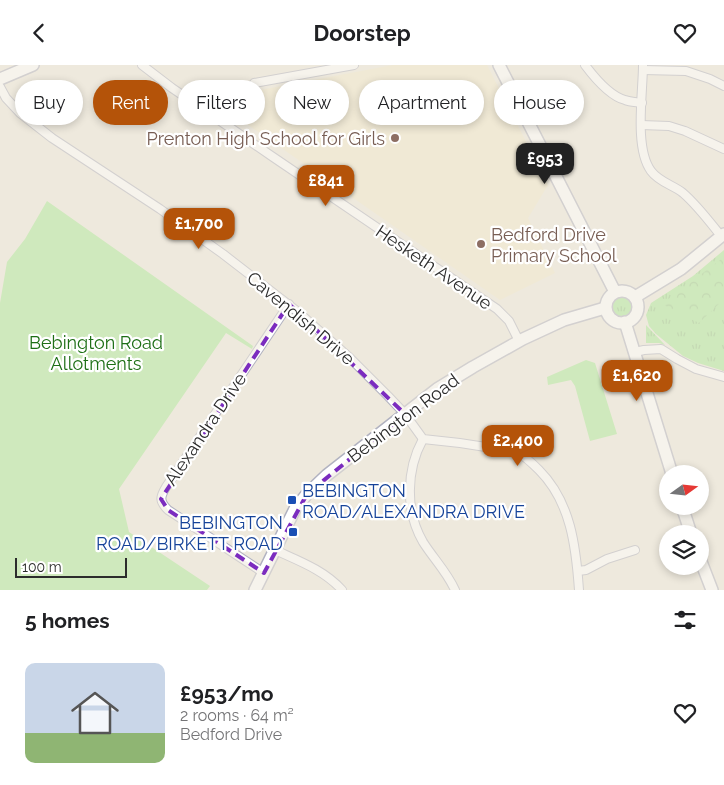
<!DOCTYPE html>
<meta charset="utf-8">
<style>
:root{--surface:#fff;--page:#f2f2f2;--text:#202124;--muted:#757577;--line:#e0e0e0;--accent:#b45309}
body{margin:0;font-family:Raleway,sans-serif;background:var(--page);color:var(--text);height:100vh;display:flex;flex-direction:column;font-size:19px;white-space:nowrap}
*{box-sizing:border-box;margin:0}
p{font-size:16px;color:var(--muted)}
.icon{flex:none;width:28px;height:28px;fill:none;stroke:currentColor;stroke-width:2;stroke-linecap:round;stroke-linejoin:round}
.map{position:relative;height:525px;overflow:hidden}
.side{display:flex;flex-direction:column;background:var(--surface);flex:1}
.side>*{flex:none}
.guide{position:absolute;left:15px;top:15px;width:695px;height:45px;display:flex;gap:10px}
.needle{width:32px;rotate:75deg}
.tools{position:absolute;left:659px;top:400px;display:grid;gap:10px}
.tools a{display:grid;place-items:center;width:50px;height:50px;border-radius:50%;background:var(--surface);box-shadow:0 2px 8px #0003;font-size:25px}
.scale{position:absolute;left:15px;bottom:12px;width:112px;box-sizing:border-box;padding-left:5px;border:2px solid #2c2c2c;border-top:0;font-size:14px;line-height:18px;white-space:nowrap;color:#2c2c2c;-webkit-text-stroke:4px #fff;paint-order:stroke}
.price{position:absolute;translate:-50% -42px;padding:0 11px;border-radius:10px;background:var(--accent);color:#fff;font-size:16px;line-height:32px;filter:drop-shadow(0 1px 2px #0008)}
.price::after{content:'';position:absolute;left:50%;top:30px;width:15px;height:11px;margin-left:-8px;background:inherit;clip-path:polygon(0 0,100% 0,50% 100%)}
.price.current{background:#222;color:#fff}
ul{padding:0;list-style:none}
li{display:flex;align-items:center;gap:15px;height:125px;padding:0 25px}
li+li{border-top:1px solid var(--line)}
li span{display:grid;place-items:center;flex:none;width:140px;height:100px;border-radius:10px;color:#555}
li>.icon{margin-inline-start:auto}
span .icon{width:60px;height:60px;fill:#fffc;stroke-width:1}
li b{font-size:21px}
h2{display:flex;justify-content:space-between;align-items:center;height:60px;padding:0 25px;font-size:21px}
.tag{padding:0 18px;border-radius:22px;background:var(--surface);box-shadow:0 2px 8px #0003;font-size:18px;line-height:45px}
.tag.current{background:var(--accent);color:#fff}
header{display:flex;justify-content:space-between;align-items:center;height:65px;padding:0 25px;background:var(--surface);font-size:22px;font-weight:700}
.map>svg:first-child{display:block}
.education{fill:#f1e9cc}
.grass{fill:url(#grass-tufts)}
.forest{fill:url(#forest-crowns)}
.garden{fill:#a9e897}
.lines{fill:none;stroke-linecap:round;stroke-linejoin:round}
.street-casing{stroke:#b1b2c0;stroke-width:10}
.secondary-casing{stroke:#b1b2c0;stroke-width:14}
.street{stroke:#fff;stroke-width:8}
.secondary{stroke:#fff;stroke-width:11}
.marked{fill:none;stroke:#7b2cbf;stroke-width:4;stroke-dasharray:10 6;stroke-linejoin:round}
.education-dot{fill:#8d6e63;stroke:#fff;stroke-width:2}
.transit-dot{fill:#1a4fb4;stroke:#fff;stroke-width:2}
.labels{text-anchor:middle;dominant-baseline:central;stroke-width:4.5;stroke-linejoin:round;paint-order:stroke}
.education-label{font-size:18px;fill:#785e54;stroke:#fff;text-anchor:end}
.street-label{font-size:18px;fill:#2c2c2c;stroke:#fff}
.park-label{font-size:18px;fill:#1e6f16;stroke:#fff}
.transit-label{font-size:18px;fill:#164399;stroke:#fff;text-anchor:start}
</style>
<header><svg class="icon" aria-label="back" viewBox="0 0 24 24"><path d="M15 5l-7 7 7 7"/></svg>Doorstep<svg class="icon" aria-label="heart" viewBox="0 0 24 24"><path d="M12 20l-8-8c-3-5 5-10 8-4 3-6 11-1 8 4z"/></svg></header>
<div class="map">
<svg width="724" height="525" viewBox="0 0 724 525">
<defs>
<pattern id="grass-tufts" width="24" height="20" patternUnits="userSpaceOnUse" patternTransform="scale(1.25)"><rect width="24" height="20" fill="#a9e897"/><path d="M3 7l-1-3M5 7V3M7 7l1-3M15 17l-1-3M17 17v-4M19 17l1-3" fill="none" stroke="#92c782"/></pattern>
<pattern id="forest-crowns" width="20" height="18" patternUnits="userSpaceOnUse" patternTransform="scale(1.25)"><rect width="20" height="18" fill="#a9e897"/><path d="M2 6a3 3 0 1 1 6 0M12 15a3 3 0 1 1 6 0" fill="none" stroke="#92c782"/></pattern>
</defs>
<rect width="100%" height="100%" fill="#eee9dd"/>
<polygon class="education" points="393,0 487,0 548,120 528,153 555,208 500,235 241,55 260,25"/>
<g class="grass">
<polygon points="724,185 724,306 698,298 683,291 656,269 649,261 646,250 651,238 693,211"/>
<path d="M622,230C630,232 633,236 634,244C621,269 594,234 622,230Z"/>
<polygon points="646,260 665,280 659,278 646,278"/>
</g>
<polygon class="forest" points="724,192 724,234 699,258 662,239"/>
<g class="garden">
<polygon points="47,136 253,281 252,284 226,268 119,424 129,467 210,521 207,525 0,525 0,238 7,197 25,174"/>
<polygon points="586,295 595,298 617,369 590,376 575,321 571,315 548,320 547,312"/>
</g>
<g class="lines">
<defs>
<g id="street">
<polyline points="142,0 172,23 273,92 497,244 509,256 519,276"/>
<path d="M585,0C594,12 610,31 625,35C630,37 636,37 642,38"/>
<path d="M643,0C643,28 634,83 651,106C659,117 673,120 683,128C697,140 709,156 721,171"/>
<polyline points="643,5 686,6 710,14 724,21"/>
<path d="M0,22L6,33L20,48L52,73L160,144L223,189L298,247L350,293L388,331L405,349L423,374C446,376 469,379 492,383C500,384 510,385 518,388C525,391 533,399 539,405C571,437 576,482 579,525"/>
<polyline points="226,59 254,18 354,0"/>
<polyline points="641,60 669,61 685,66 724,84"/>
<polyline points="635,287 644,285 661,284 677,294 696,304 724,312"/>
<path d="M423,374C406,405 405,446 423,477C433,493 447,507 455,525"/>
<path d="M275,485C299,496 324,505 342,525"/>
<polyline points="578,506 586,505 607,494 635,485"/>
<path d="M264,508L168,445C159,436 160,432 166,422L289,239"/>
</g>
<g id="secondary">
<polyline points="499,0 615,227"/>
<polyline points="0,14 33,0"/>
<circle cx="622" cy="242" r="16"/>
<polyline points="635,232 681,204 724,169"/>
<polyline points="625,257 672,409"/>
<polyline points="682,441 691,469"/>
<polyline points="700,494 712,525"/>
<polyline points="255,525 295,444 307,429 327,410 437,324 473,302 523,274 564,255 605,243"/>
</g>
</defs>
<use href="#street" class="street-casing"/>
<use href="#secondary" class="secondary-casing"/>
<use href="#street" class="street"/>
<use href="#secondary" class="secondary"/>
</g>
<path d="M0 0H724V525H0ZM289,239L405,349L307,429L264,508L168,445L161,434Z" fill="#eee9dd" fill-opacity=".55" fill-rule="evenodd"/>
<path class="marked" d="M289,239L405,349L307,429L264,508L168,445L161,434Z"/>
<g class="education-dot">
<circle cx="395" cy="73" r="5"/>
<circle cx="481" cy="179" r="5"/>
</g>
<g class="transit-dot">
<rect x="287" y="430" width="10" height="10" rx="2.5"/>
<rect x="288" y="462" width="10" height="10" rx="2.5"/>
</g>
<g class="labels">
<g class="education-label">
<text x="385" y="73">Prenton High School for Girls</text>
<text x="491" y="169" text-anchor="start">Bedford Drive<tspan x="491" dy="21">Primary School</tspan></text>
</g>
<g class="street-label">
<text transform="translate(434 202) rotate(34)">Hesketh Avenue</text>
<text transform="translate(301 253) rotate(40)">Cavendish Drive</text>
<text transform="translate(403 353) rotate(-37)">Bebington Road</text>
<text transform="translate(205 364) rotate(-56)">Alexandra Drive</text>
</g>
<g class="park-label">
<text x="96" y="277">Bebington Road<tspan x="96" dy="21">Allotments</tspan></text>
</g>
<g class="transit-label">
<text x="302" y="425">BEBINGTON<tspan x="302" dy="21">ROAD/ALEXANDRA DRIVE</tspan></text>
<text x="283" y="457" text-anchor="end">BEBINGTON<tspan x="283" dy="21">ROAD/BIRKETT ROAD</tspan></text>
</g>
</g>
</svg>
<div class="tools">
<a><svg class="needle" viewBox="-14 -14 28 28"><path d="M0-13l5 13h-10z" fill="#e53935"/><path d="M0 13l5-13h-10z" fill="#757577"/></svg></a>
<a><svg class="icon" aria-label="layers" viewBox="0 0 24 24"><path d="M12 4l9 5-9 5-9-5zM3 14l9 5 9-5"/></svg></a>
</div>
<div class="scale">100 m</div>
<b class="price current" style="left:545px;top:120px">£953</b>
<b class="price" style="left:326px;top:142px">£841</b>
<b class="price" style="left:199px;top:185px">£1,700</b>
<b class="price" style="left:637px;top:337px">£1,620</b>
<b class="price" style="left:518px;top:402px">£2,400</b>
<div class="guide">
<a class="tag">Buy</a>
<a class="tag current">Rent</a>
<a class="tag">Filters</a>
<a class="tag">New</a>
<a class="tag">Apartment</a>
<a class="tag">House</a>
</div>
</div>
<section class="side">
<h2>5 homes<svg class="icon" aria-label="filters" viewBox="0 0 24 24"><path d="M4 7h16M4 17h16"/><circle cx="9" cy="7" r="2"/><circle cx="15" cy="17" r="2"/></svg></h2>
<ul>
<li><span style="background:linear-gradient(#c9d6e8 70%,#8fb573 0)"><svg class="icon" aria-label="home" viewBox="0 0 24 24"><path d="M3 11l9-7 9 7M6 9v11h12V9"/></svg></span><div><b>£953/mo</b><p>2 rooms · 64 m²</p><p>Bedford Drive</p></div><svg class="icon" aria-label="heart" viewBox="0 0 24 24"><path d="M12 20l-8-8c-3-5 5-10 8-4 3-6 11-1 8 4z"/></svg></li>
</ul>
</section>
